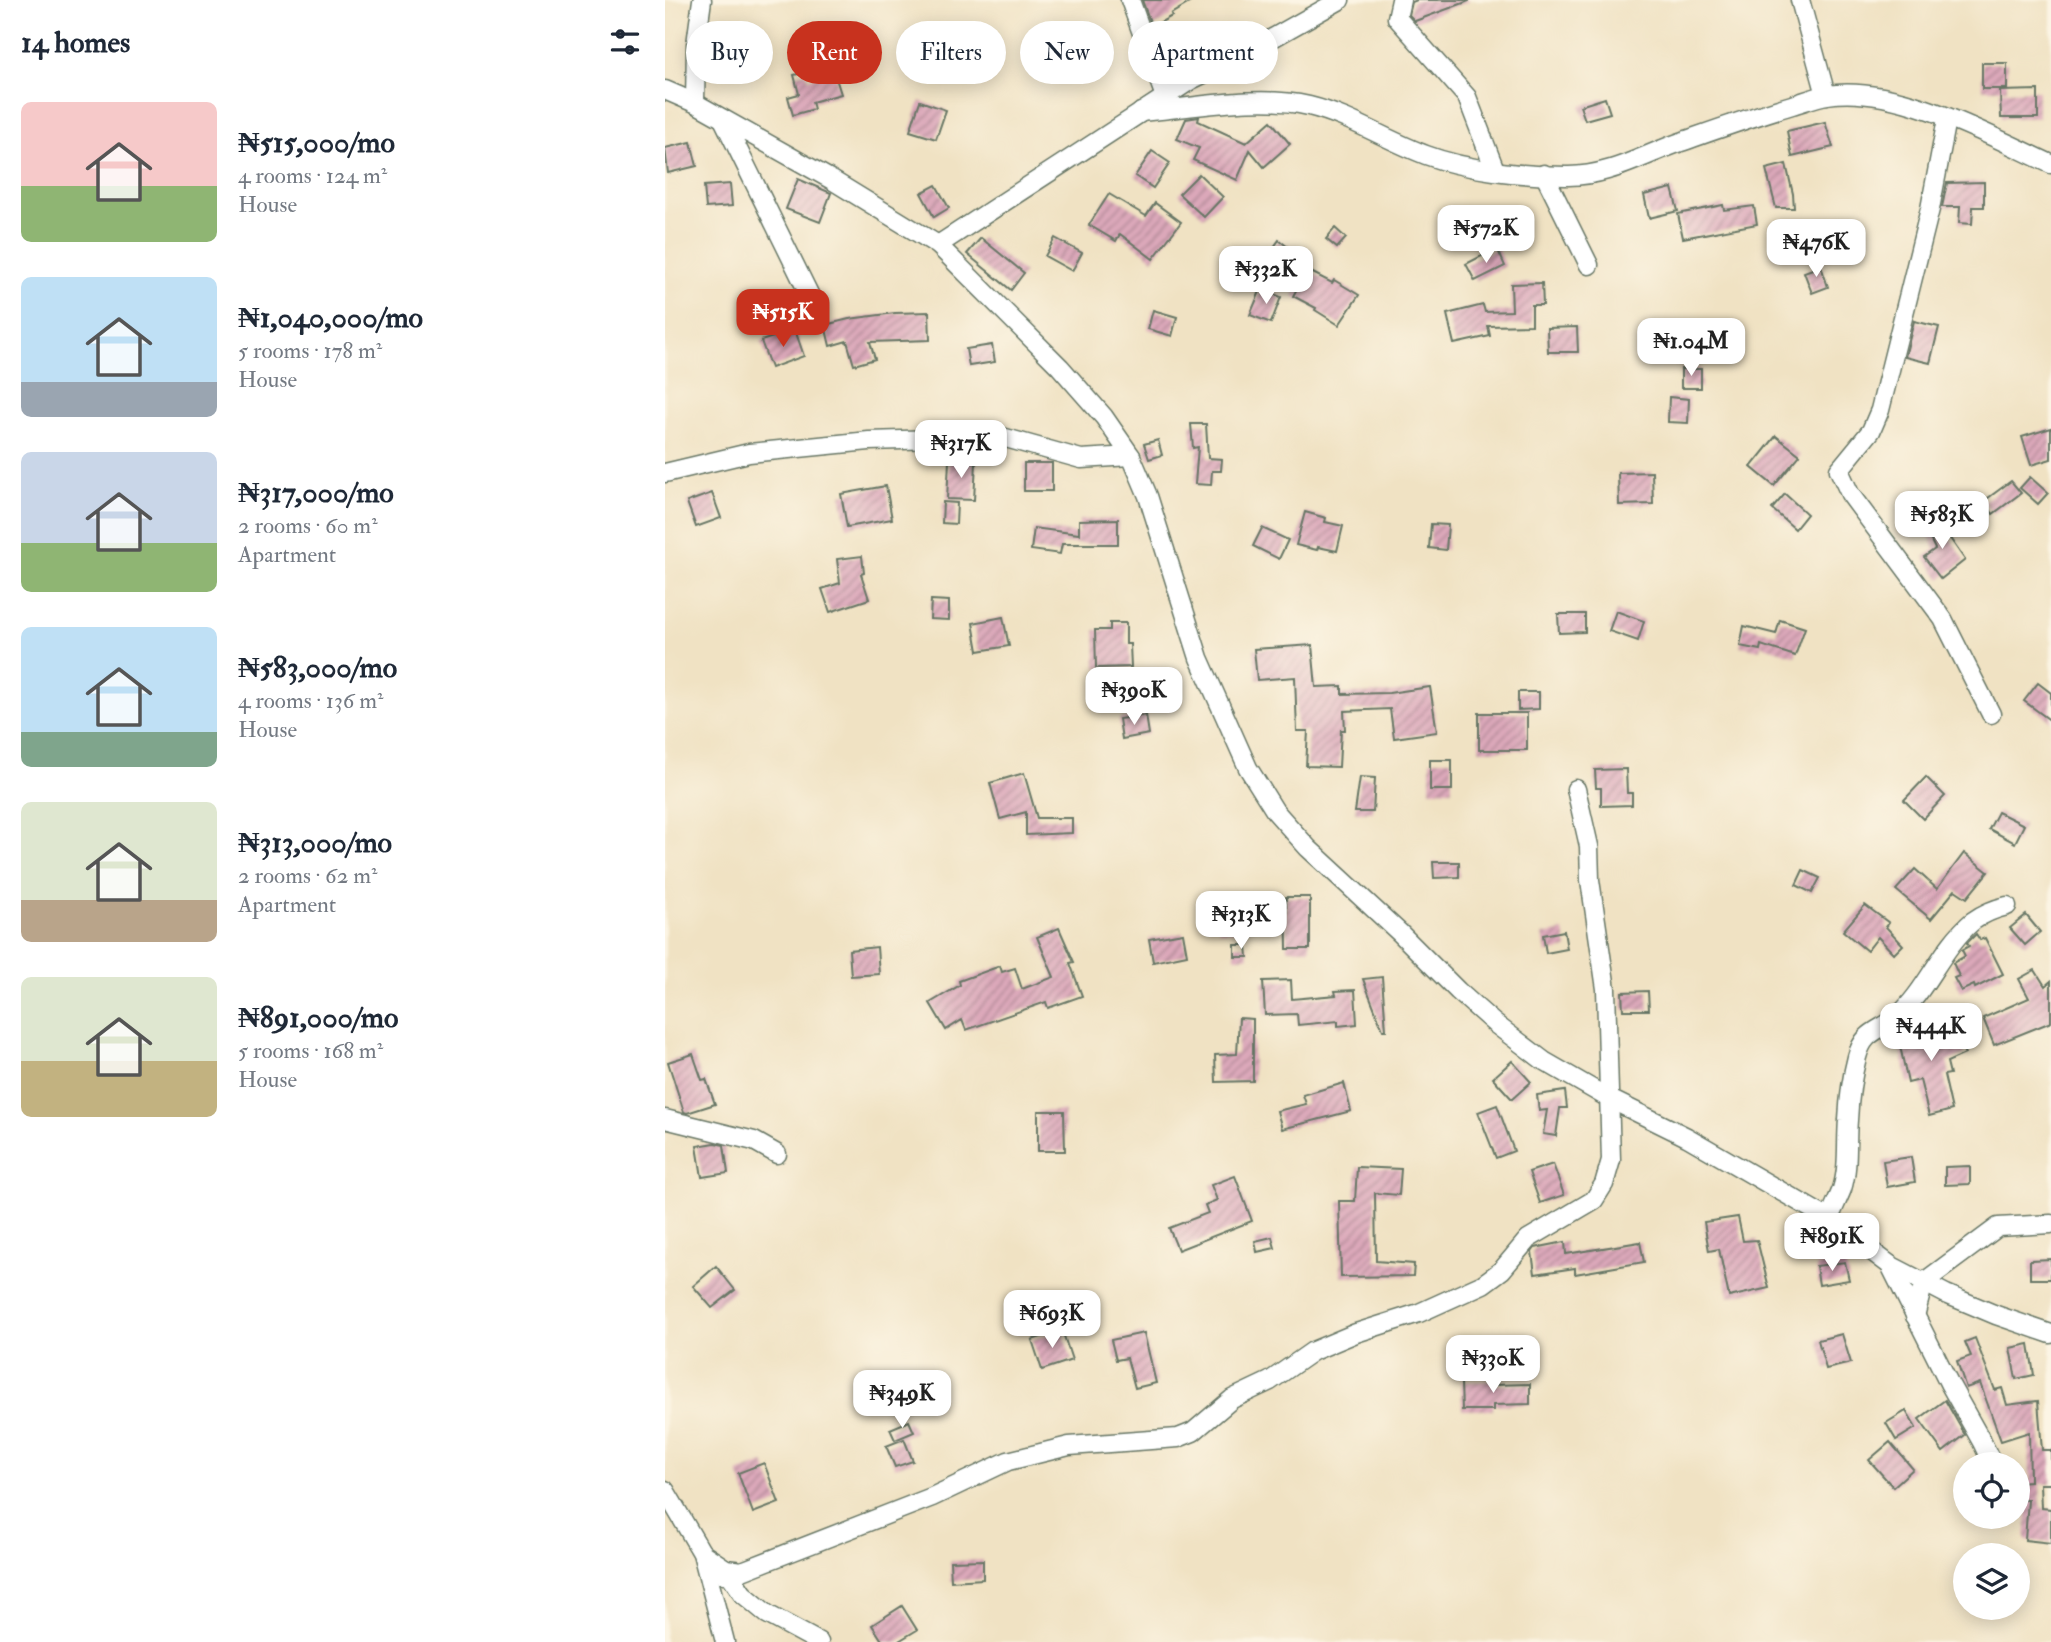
<!DOCTYPE html>
<meta charset="utf-8">
<style>
:root{--surface:#fff;--page:#f2f2f3;--text:#1f2937;--muted:#747a83;--accent:#c8321e}
body{margin:0;font-family:"IM FELL Double Pica",serif;background:var(--page);color:var(--text);height:100vh;display:flex;flex-direction:column;font-size:26px;white-space:nowrap}
*{box-sizing:border-box;margin:0}
p{font-size:23px;color:var(--muted)}
.icon{flex:none;width:38px;height:38px;fill:none;stroke:currentColor;stroke-width:2;stroke-linecap:round;stroke-linejoin:round}
.map{position:relative;flex:1;overflow:hidden}
.side{display:flex;flex-direction:column;background:var(--surface);width:665px}
.side>*{flex:none}
.top-card{position:absolute;left:21px;top:21px;width:665px;height:63px;display:flex;gap:14px}
.fabs{position:absolute;left:1288px;top:1452px;display:grid;gap:14px}
.fabs a{display:grid;place-items:center;width:77px;height:77px;border-radius:50%;background:var(--surface);box-shadow:0 4px 18px #0003;font-size:35px}
.price{position:absolute;translate:-50% -60px;padding:0 16px;border-radius:14px;background:#fff;color:#222;font-size:23px;line-height:46px;filter:drop-shadow(0 2px 4px #0008)}
.price::after{content:'';position:absolute;left:50%;top:42px;width:21px;height:16px;margin-left:-10px;background:inherit;clip-path:polygon(0 0,100% 0,50% 100%)}
.price.active{background:var(--accent);color:#fff}
ul{padding:0;list-style:none}
li{display:flex;align-items:center;gap:21px;height:175px;padding:0 21px}
li span{display:grid;place-items:center;flex:none;width:196px;height:140px;border-radius:10px;color:#555}
li>.icon{margin-inline-start:auto}
span .icon{width:84px;height:84px;fill:#fffc;stroke-width:1}
li b{font-size:30px}
h2{display:flex;justify-content:space-between;align-items:center;height:84px;padding:0 21px;font-size:30px}
.pill{padding:0 24px;border-radius:32px;background:var(--surface);box-shadow:0 4px 18px #0003;font-size:24px;line-height:63px}
.pill.active{background:var(--accent);color:#fff}
main{display:flex;flex:1;min-height:0}
.map>svg:first-child{display:block}
.building{fill:url(#building-hatch)}
.lines{fill:none;stroke-linecap:round;stroke-linejoin:round}
.minor-casing{stroke:#687766;stroke-width:21}
.minor{stroke:#fff;stroke-width:18}
</style>
<main>
<section class="side">
<h2>14 homes<svg class="icon" aria-label="filters" viewBox="0 0 24 24"><path d="M4 7h16M4 17h16"/><circle cx="9" cy="7" r="2"/><circle cx="15" cy="17" r="2"/></svg></h2>
<ul>
<li><span style="background:linear-gradient(#f6c9c9 60%,#8fb573 0)"><svg class="icon" aria-label="home" viewBox="0 0 24 24"><path d="M3 11l9-7 9 7M6 9v11h12V9"/></svg></span><div><b>₦515,000/mo</b><p>4 rooms · 124 m²</p><p>House</p></div></li>
<li><span style="background:linear-gradient(#bfe0f5 75%,#9aa5b1 0)"><svg class="icon" aria-label="home" viewBox="0 0 24 24"><path d="M3 11l9-7 9 7M6 9v11h12V9"/></svg></span><div><b>₦1,040,000/mo</b><p>5 rooms · 178 m²</p><p>House</p></div></li>
<li><span style="background:linear-gradient(#c9d6e8 65%,#8fb573 0)"><svg class="icon" aria-label="home" viewBox="0 0 24 24"><path d="M3 11l9-7 9 7M6 9v11h12V9"/></svg></span><div><b>₦317,000/mo</b><p>2 rooms · 60 m²</p><p>Apartment</p></div></li>
<li><span style="background:linear-gradient(#bfe0f5 75%,#7fa58c 0)"><svg class="icon" aria-label="home" viewBox="0 0 24 24"><path d="M3 11l9-7 9 7M6 9v11h12V9"/></svg></span><div><b>₦583,000/mo</b><p>4 rooms · 136 m²</p><p>House</p></div></li>
<li><span style="background:linear-gradient(#dfe7d0 70%,#b9a48a 0)"><svg class="icon" aria-label="home" viewBox="0 0 24 24"><path d="M3 11l9-7 9 7M6 9v11h12V9"/></svg></span><div><b>₦313,000/mo</b><p>2 rooms · 62 m²</p><p>Apartment</p></div></li>
<li><span style="background:linear-gradient(#dfe7d0 60%,#c2b280 0)"><svg class="icon" aria-label="home" viewBox="0 0 24 24"><path d="M3 11l9-7 9 7M6 9v11h12V9"/></svg></span><div><b>₦891,000/mo</b><p>5 rooms · 168 m²</p><p>House</p></div></li>
</ul>
</section>
<div class="map">
<svg width="1386" height="1642" viewBox="0 0 1386 1642">
<defs>
<pattern id="building-hatch" width="6" height="6" patternUnits="userSpaceOnUse" patternTransform="scale(1.75)"><rect width="6" height="6" fill="#dca8ba"/><path d="M-1 1l2-2M0 6l6-6M5 7l2-2" fill="none" stroke="#b28a98"/></pattern>
</defs>
<rect width="100%" height="100%" fill="#fcf5e5"/>
<filter id="ink" filterUnits="userSpaceOnUse"><feTurbulence type="fractalNoise" baseFrequency=".0143" numOctaves="2"/><feDisplacementMap in="SourceGraphic" scale="14" xChannelSelector="R" yChannelSelector="G"/><feConvolveMatrix kernelMatrix="1 2 1 2 8 2 1 2 1" color-interpolation-filters="sRGB"/></filter>
<filter id="wash" filterUnits="userSpaceOnUse"><feTurbulence type="fractalNoise" baseFrequency=".00686" numOctaves="4" result="noise"/><feDisplacementMap in="SourceGraphic" scale="28" xChannelSelector="R" yChannelSelector="G"/><feGaussianBlur stdDeviation="1.57" result="paint"/><feColorMatrix in="noise" values="0 0 0 0 0 0 0 0 0 0 0 0 0 0 0 0 0 1.4 0 .05"/><feComposite in="paint" operator="in"/></filter>
<g filter="url(#wash)">
<rect width="100%" height="100%" fill="#f0e2c3"/>
<g id="blocks">
<g class="building">
<polygon points="477,0 529,0 506,14 507,16 487,27"/>
<polygon points="752,0 804,0 804,1 750,21 744,15 747,2"/>
<polygon points="377,52 409,52 409,78 378,78"/>
<rect x="1317" y="63" width="25" height="26"/>
<polygon points="141,72 143,79 169,72 176,94 147,102 149,109 128,115 123,97 134,94 129,75"/>
<polygon points="1373,90 1373,118 1336,118 1335,91"/>
<polygon points="940,98 945,113 920,120 915,106"/>
<polygon points="255,101 281,110 271,139 245,131"/>
<polygon points="534,117 533,121 581,143 606,121 625,144 599,167 585,150 572,180 528,160 534,148 512,139 521,119"/>
<polygon points="1160,122 1168,147 1127,157 1122,131"/>
<polygon points="26,142 32,166 3,173 0,148"/>
<polygon points="487,151 505,163 488,188 470,176"/>
<polygon points="1121,164 1128,194 1129,208 1111,208 1101,169"/>
<polygon points="534,174 558,197 539,217 514,194"/>
<polygon points="133,179 166,193 155,222 121,209"/>
<polygon points="1319,182 1319,207 1308,207 1307,224 1294,223 1295,207 1277,207 1282,183"/>
<polygon points="65,184 67,206 41,208 39,186"/>
<polygon points="271,185 284,208 269,217 256,193"/>
<polygon points="1007,188 1013,211 984,218 979,195"/>
<polygon points="444,194 481,216 490,203 516,222 488,259 455,234 451,241 424,225"/>
<polygon points="1058,205 1059,210 1089,206 1092,224 1018,238 1013,214"/>
<polygon points="670,228 681,238 672,248 661,239"/>
<polygon points="316,238 359,273 346,290 302,254"/>
<polygon points="390,238 417,253 407,271 380,256"/>
<polygon points="614,240 629,252 618,265 604,254"/>
<polygon points="832,248 840,266 810,281 801,264"/>
<polygon points="1156,266 1163,287 1147,293 1139,272"/>
<polygon points="642,270 667,283 669,280 694,295 674,325 650,310 651,308 628,296"/>
<polygon points="877,283 878,305 867,305 867,325 823,326 825,336 789,344 782,314 818,305 820,312 847,311 846,284"/>
<polygon points="596,289 616,297 606,323 585,315"/>
<polygon points="488,310 512,317 507,336 483,329"/>
<polygon points="264,312 265,340 205,342 210,359 189,365 182,341 165,346 160,325 184,319 230,313"/>
<polygon points="1249,321 1274,327 1265,363 1240,357"/>
<polygon points="912,327 913,352 883,352 882,328"/>
<polygon points="130,330 139,356 106,368 96,341"/>
<polygon points="327,345 330,362 304,366 301,349"/>
<rect x="1016" y="369" width="20" height="19"/>
<polygon points="1004,397 1024,399 1023,423 1003,422"/>
<polygon points="526,424 541,424 543,458 557,459 556,471 547,471 546,485 530,484 533,447 528,448"/>
<polygon points="1386,428 1386,459 1366,465 1357,437"/>
<polygon points="1111,436 1135,455 1109,486 1086,467"/>
<polygon points="493,440 497,455 484,459 479,444"/>
<polygon points="284,461 311,462 309,500 282,499"/>
<rect x="359" y="463" width="28" height="28"/>
<polygon points="987,472 988,504 954,505 953,473"/>
<polygon points="1365,477 1383,493 1373,504 1355,488"/>
<polygon points="1346,481 1356,493 1328,514 1319,501"/>
<polygon points="221,486 227,519 182,527 176,494"/>
<polygon points="47,493 56,518 31,527 22,502"/>
<polygon points="1120,494 1142,514 1130,529 1107,509"/>
<polygon points="278,502 292,503 291,524 277,523"/>
<polygon points="640,512 661,518 660,522 678,526 672,551 653,547 652,550 631,545"/>
<polygon points="453,519 453,544 397,544 395,554 366,550 369,528 414,534 414,520"/>
<polygon points="1273,521 1300,560 1276,579 1259,557 1270,549 1260,528"/>
<polygon points="766,524 783,525 781,550 764,548"/>
<polygon points="597,528 623,540 614,559 588,546"/>
<polygon points="197,556 199,573 196,574 204,599 165,612 157,589 175,583 172,559"/>
<polygon points="266,600 284,601 284,620 265,619"/>
<polygon points="951,611 979,621 973,641 944,631"/>
<polygon points="893,614 920,614 920,632 894,633"/>
<polygon points="338,617 344,646 313,651 308,623"/>
<polygon points="1115,620 1140,628 1130,656 1096,645 1095,650 1075,646 1079,626 1111,634"/>
<polygon points="445,623 461,623 461,644 465,644 466,667 431,668 430,630 445,630"/>
<polygon points="647,645 651,687 677,686 677,694 724,693 765,687 772,732 729,738 725,709 679,711 680,730 676,730 674,767 641,766 643,731 632,731 630,677 592,680 589,649"/>
<polygon points="1373,683 1386,693 1386,721 1359,701"/>
<polygon points="853,692 874,692 874,709 853,710"/>
<rect x="814" y="713" width="48" height="37"/>
<polygon points="481,715 484,734 457,739 454,719"/>
<rect x="765" y="760" width="22" height="30"/>
<polygon points="961,769 962,793 967,793 967,805 936,806 936,788 931,788 930,770"/>
<polygon points="359,773 372,818 407,818 407,833 361,835 361,812 335,819 325,783"/>
<polygon points="695,777 710,778 708,812 690,812"/>
<polygon points="1261,777 1280,796 1258,819 1239,800"/>
<polygon points="1333,812 1359,825 1350,843 1324,829"/>
<polygon points="1299,853 1323,872 1302,898 1290,890 1266,919 1231,890 1250,869 1272,889"/>
<polygon points="768,862 794,862 794,877 769,878"/>
<polygon points="1138,870 1155,878 1147,893 1131,885"/>
<polygon points="621,897 645,897 645,949 622,949"/>
<polygon points="1200,905 1224,923 1221,927 1238,945 1229,954 1213,937 1202,951 1178,931"/>
<rect x="554" y="910" width="22" height="21"/>
<polygon points="1361,915 1375,932 1360,945 1345,928"/>
<polygon points="394,928 409,962 405,963 417,996 383,1008 381,1002 301,1030 297,1020 281,1030 265,1003 295,985 294,981 335,966 337,972 350,968 357,989 389,977 372,937"/>
<polygon points="899,931 902,949 881,953 878,935"/>
<polygon points="518,933 522,955 488,962 484,939"/>
<polygon points="1311,934 1315,940 1320,938 1338,974 1310,988 1309,985 1296,991 1289,978 1294,976 1288,963 1300,956 1297,950 1304,946 1302,943"/>
<polygon points="570,945 582,945 583,957 570,957"/>
<polygon points="212,947 214,974 186,976 184,950"/>
<polygon points="1370,970 1380,986 1386,981 1386,1022 1329,1045 1318,1018 1364,998 1354,979"/>
<polygon points="717,977 721,1030 718,1030 698,979"/>
<polygon points="626,980 627,999 671,995 670,991 690,990 692,1024 673,1026 673,1021 633,1025 632,1014 600,1015 598,981"/>
<polygon points="983,991 984,1010 958,1010 957,992"/>
<polygon points="574,1018 588,1019 588,1081 551,1082 550,1055 572,1054"/>
<polygon points="1287,1025 1300,1054 1282,1062 1285,1074 1279,1075 1287,1110 1264,1116 1255,1080 1243,1083 1232,1032 1255,1027 1256,1033"/>
<polygon points="28,1054 37,1080 41,1079 50,1104 22,1113 19,1112 3,1062"/>
<polygon points="847,1061 866,1082 847,1099 828,1078"/>
<polygon points="679,1083 686,1111 617,1129 612,1111 641,1104 638,1095"/>
<polygon points="900,1091 902,1108 895,1108 891,1136 878,1134 882,1110 874,1111 872,1095"/>
<polygon points="832,1105 849,1151 831,1158 813,1112"/>
<polygon points="373,1111 399,1111 400,1151 373,1151"/>
<polygon points="50,1143 59,1145 63,1173 37,1177 32,1146"/>
<polygon points="1246,1157 1250,1182 1222,1187 1218,1161"/>
<polygon points="888,1164 899,1195 875,1203 864,1172"/>
<polygon points="1305,1166 1305,1184 1280,1185 1280,1167"/>
<polygon points="692,1167 736,1169 734,1195 710,1193 711,1261 749,1264 748,1276 676,1277 674,1201 690,1201"/>
<polygon points="570,1176 587,1221 513,1250 504,1228 543,1213 540,1205 552,1200 546,1185"/>
<polygon points="1073,1217 1078,1241 1092,1240 1104,1288 1064,1297 1054,1249 1044,1251 1039,1222"/>
<polygon points="607,1237 610,1248 592,1252 590,1241"/>
<polygon points="900,1242 901,1254 975,1242 979,1262 910,1274 910,1268 870,1274 867,1252 870,1248"/>
<polygon points="1386,1259 1386,1279 1365,1279 1365,1260"/>
<polygon points="1180,1262 1184,1280 1154,1285 1151,1266"/>
<polygon points="51,1266 70,1290 47,1308 28,1286"/>
<polygon points="397,1330 407,1360 377,1370 367,1340"/>
<polygon points="479,1333 491,1383 470,1388 462,1358 451,1360 446,1340"/>
<polygon points="1177,1334 1186,1363 1161,1369 1153,1340"/>
<polygon points="1310,1338 1330,1390 1337,1388 1342,1405 1373,1401 1377,1450 1386,1450 1386,1484 1375,1484 1376,1508 1386,1509 1386,1543 1360,1540 1363,1500 1357,1500 1353,1482 1365,1481 1364,1432 1336,1441 1315,1383 1301,1388 1292,1361 1306,1356 1300,1342"/>
<polygon points="1364,1344 1369,1375 1351,1379 1345,1348"/>
<polygon points="828,1381 828,1385 865,1384 865,1404 828,1405 828,1410 797,1410 796,1382"/>
<polygon points="1280,1400 1300,1435 1278,1452 1254,1419"/>
<polygon points="1241,1411 1251,1428 1231,1440 1221,1423"/>
<polygon points="244,1421 249,1432 230,1440 225,1429"/>
<polygon points="239,1439 248,1461 230,1467 221,1446"/>
<polygon points="1225,1442 1248,1469 1228,1487 1204,1460"/>
<polygon points="99,1463 114,1503 88,1513 73,1473"/>
<polygon points="318,1560 318,1579 286,1581 285,1561"/>
<polygon points="237,1606 252,1630 232,1642 218,1642 207,1625"/>
</g>
</g>
</g>
<g filter="url(#ink)">
<use href="#blocks" fill-opacity="0" stroke="#687766" stroke-width="2"/>
<g class="lines">
<defs>
<g id="minor">
<polyline points="465,0 500,97"/>
<polyline points="736,0 732,18 802,97 830,170"/>
<polyline points="1135,0 1161,95"/>
<polyline points="0,90 30,103 167,180 273,245 395,367 439,417 466,456 483,496 534,658 583,768 610,811 643,848 735,933 793,991 829,1023 879,1061 945,1099 1022,1137 1164,1219 1225,1265 1281,1294 1331,1315 1386,1334"/>
<polyline points="30,103 31,44 37,0"/>
<path d="M476,112C527,108 594,94 644,106C685,116 721,140 761,155C801,170 857,176 901,176C943,177 978,155 1016,142C1053,129 1089,116 1127,105C1138,102 1150,97 1162,95C1232,84 1323,135 1386,164"/>
<polyline points="58,119 145,296"/>
<polyline points="1282,119 1265,209 1215,410 1206,431 1174,470 1185,494 1278,619 1326,714"/>
<polyline points="879,174 924,265"/>
<polyline points="273,245 526,80 574,57 675,0"/>
<polyline points="0,473 84,453 204,441 337,437 416,459 466,456"/>
<polyline points="0,1119 89,1141 112,1154"/>
<path d="M1164,1219C1168,1209 1173,1199 1177,1189C1184,1167 1181,1143 1183,1120C1184,1100 1187,1076 1192,1057C1199,1030 1214,1032 1232,1017C1263,989 1276,948 1308,921C1319,913 1329,909 1342,906"/>
<polyline points="1225,1265 1284,1383 1317,1442 1328,1465"/>
<polyline points="1250,1316 1259,1282 1333,1227 1386,1224"/>
<polyline points="0,1490 37,1553 60,1642"/>
<polyline points="37,1553 61,1569 77,1571 267,1497 343,1461 404,1446 513,1438 528,1432 567,1399 605,1381 648,1351 691,1333 754,1313 818,1284 837,1270 863,1239 929,1200 939,1184 946,1160 941,989 925,880 924,846 911,789"/>
<polyline points="58,1574 61,1569 78,1594 102,1614 154,1642"/>
</g>
</defs>
<use href="#minor" class="minor-casing"/>
<use href="#minor" class="minor"/>
</g>
</g>
</svg>
<div class="fabs">
<a><svg class="icon" aria-label="locate" viewBox="0 0 24 24"><circle cx="12" cy="12" r="6"/><path d="M12 2v4M12 18v4M2 12h4M18 12h4"/></svg></a>
<a><svg class="icon" aria-label="layers" viewBox="0 0 24 24"><path d="M12 4l9 5-9 5-9-5zM3 14l9 5 9-5"/></svg></a>
</div>
<b class="price" style="left:821px;top:265px">₦572K</b>
<b class="price" style="left:1151px;top:279px">₦476K</b>
<b class="price" style="left:601px;top:306px">₦332K</b>
<b class="price active" style="left:118px;top:349px">₦515K</b>
<b class="price" style="left:1026px;top:378px">₦1.04M</b>
<b class="price" style="left:296px;top:480px">₦317K</b>
<b class="price" style="left:1277px;top:551px">₦583K</b>
<b class="price" style="left:469px;top:727px">₦390K</b>
<b class="price" style="left:576px;top:951px">₦313K</b>
<b class="price" style="left:1266px;top:1063px">₦444K</b>
<b class="price" style="left:1167px;top:1273px">₦891K</b>
<b class="price" style="left:387px;top:1350px">₦693K</b>
<b class="price" style="left:828px;top:1395px">₦330K</b>
<b class="price" style="left:237px;top:1430px">₦349K</b>
<div class="top-card">
<a class="pill">Buy</a>
<a class="pill active">Rent</a>
<a class="pill">Filters</a>
<a class="pill">New</a>
<a class="pill">Apartment</a>
</div>
</div>
</main>
